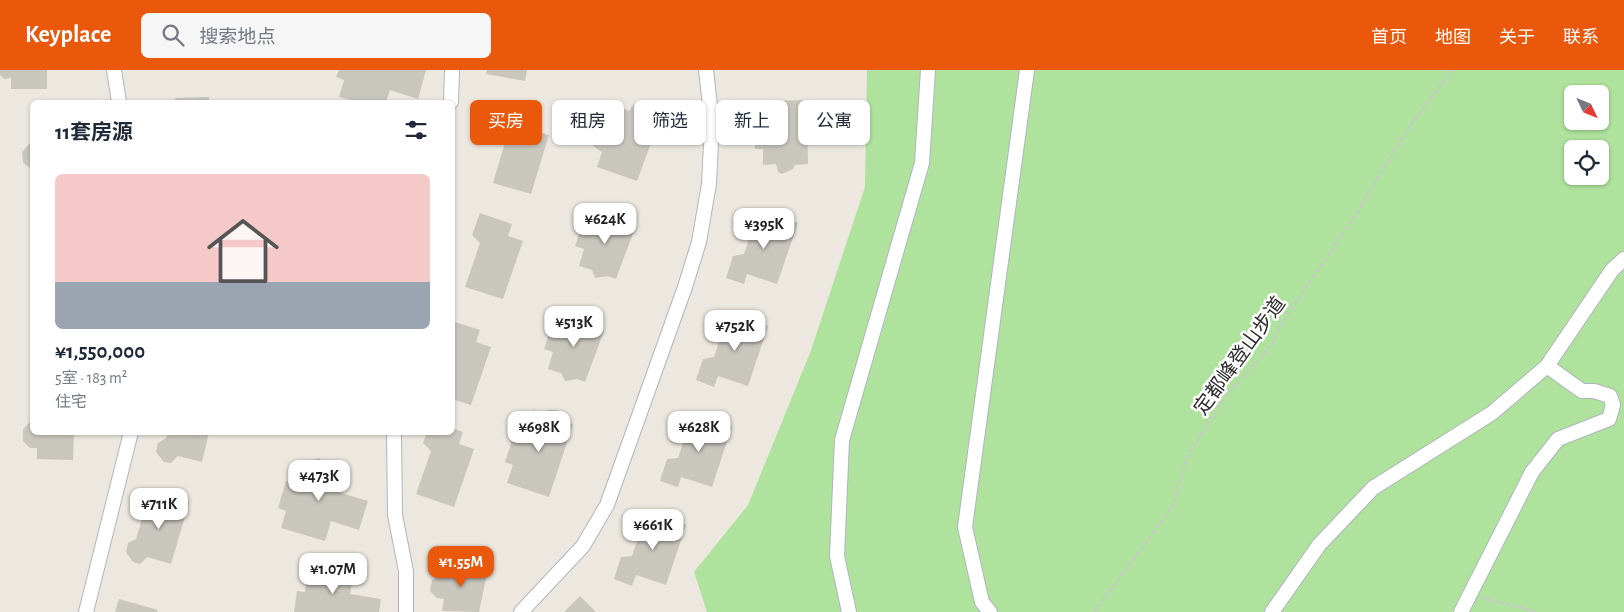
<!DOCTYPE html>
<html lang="zh">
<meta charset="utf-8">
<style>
:root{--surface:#fff;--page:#f6f6f7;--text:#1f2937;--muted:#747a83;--accent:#ea580c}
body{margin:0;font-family:"Alegreya Sans","Noto Sans SC",sans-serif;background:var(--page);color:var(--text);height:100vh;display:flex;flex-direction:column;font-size:19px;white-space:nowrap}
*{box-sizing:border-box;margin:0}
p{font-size:16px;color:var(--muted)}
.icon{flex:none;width:28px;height:28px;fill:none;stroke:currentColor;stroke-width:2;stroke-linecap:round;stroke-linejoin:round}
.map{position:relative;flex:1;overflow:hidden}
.side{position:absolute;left:30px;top:30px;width:425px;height:335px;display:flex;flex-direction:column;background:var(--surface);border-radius:8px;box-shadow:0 1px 4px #0004}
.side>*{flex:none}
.top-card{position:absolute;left:470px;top:30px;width:475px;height:45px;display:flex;gap:10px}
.needle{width:32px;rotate:133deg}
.controls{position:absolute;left:1564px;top:15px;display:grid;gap:10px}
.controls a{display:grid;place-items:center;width:45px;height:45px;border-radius:8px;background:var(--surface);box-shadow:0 1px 4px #0004;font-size:25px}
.price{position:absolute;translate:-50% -42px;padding:0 11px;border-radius:10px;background:#fff;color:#222;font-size:16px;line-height:32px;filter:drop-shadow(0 1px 2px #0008)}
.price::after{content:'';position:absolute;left:50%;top:30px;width:15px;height:11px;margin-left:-8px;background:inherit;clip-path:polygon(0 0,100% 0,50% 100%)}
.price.active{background:var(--accent);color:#fff}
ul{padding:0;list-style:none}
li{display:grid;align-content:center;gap:10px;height:265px;padding:0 25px}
li span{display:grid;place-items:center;height:155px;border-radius:8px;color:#555}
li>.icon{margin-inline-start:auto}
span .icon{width:90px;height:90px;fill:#fffc;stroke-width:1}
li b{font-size:21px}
h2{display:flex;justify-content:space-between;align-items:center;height:60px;padding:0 25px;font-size:21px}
.pill{padding:0 18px;border-radius:8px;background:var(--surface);box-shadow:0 1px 4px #0004;font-size:18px;line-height:45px}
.pill.active{background:var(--accent);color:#fff}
header{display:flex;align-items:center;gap:30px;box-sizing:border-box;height:70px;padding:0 25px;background:var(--accent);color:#fff}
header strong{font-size:24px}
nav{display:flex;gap:28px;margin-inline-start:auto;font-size:18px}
.search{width:350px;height:45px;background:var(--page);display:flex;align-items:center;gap:12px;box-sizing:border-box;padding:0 18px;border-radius:8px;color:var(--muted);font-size:19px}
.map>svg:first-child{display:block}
.green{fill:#aee29d;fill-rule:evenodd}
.building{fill:#c9c6bd}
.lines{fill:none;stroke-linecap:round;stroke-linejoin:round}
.minor-casing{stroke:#b2b4bf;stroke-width:16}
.path{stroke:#c8c8c8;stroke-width:2.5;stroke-dasharray:4 2.5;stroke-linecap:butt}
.minor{stroke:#fff;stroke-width:14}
.labels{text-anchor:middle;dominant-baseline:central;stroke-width:5;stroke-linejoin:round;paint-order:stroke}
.street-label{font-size:20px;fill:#2c2c2c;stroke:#fff}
</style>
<header>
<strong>Keyplace</strong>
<div class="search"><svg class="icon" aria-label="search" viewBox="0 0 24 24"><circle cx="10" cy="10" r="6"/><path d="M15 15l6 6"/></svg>搜索地点</div>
<nav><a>首页</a><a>地图</a><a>关于</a><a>联系</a></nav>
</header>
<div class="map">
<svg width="1624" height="542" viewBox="0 0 1624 542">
<rect width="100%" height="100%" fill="#ede8df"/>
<path class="green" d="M867,0H1624V542H707L694,502L748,435L810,283L865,117ZM1572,24H1600V51H1572ZM1572,79H1600V106H1572Z"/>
<g class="building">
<polygon points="0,0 47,0 47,19 11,19 11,8 4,9 0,5"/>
<polygon points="339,0 426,0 418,29 390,20 386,32 359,32 339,27 344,10 336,7"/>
<polygon points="487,0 527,0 525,11 486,4"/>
<polygon points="209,27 209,32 175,32 175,28"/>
<polygon points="807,30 808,94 795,95 793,99 782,104 778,102 776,94 763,95 763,79 755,79 754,50 764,47 764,31"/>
<polygon points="638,34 646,42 647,47 659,51 637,111 597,97 602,82 593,76 603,49 611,52 617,36 629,41 633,35"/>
<polygon points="504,39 537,49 534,61 549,65 531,124 493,113 506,69 498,61"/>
<polygon points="29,74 32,74 32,99 23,93 22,82"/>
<polygon points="759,140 798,153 777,214 747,204 744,214 726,208 733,186 744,184"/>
<polygon points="480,143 512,154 508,166 523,171 503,229 465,217 480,173 472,165"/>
<polygon points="611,143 619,144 625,154 635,158 616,209 608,206 595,208 592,200 579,196 584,179 575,176 581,158 590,161 595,144 605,147"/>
<polygon points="729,243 768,256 748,316 718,306 714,317 696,310 703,289 714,287"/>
<polygon points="564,246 574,250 580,246 588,247 594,257 604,261 585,312 577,309 565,311 561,303 548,299 553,282 544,279 550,261 559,264"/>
<polygon points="452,251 480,260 476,272 491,277 471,335 452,329"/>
<polygon points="533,340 543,344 548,340 557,340 562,351 573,354 549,427 507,413 513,395 505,392 513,367 523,370"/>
<polygon points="693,343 732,356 712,417 681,407 678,417 660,411 667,389 678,388"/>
<polygon points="30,352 32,352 32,362 74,362 73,390 37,389 37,378 30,378 23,371 23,359"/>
<polygon points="452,358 463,362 459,374 474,379 454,437 416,424 431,381 423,373 427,362 452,362"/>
<polygon points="168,362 209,362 202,392 178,386 171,393 164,392 156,382 158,373 166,368"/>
<polygon points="318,388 326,392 330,401 343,405 338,422 368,431 359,460 331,451 325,471 281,458 286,441 278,438 286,411 294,413 299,395 310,398 312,391"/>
<polygon points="150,422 189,433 171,494 147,487 140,494 133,492 126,482 128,473 136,469"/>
<polygon points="647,442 686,455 666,515 636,505 632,516 614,509 621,487 632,486"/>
<polygon points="450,492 488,499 479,542 442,541 444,529 437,528 430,521 432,510 441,505 447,506"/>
<polygon points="326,494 334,496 339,505 353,507 350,524 381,529 379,542 294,542 297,521 305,522 308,503 319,505 320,497"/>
<polygon points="580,526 596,542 564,542"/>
<polygon points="119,529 158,540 157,542 115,542"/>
</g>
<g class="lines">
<defs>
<g id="minor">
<polyline points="114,0 119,32"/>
<polyline points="451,32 452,0"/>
<polyline points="394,362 395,445 406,501 406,542"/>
<polyline points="86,542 131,362"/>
<polyline points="521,542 583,476 607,435 685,217 699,172 709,114 712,53 706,0"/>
<polyline points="849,542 837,486 842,370 922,93 928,0"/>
<polyline points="990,542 982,532 965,457 1027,0"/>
<polyline points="1272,542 1319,475 1373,418 1492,343 1547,296 1612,200 1624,189"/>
<polyline points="1461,542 1532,402 1558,369 1609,349 1613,335 1610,326 1594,321 1582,321 1547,296"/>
</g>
</defs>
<use href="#minor" class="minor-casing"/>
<g class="path">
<polyline points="1481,528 1538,542"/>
<polyline points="1094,542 1173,436 1187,387 1225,327 1268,279 1289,242 1353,149 1407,60 1452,0"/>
</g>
<use href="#minor" class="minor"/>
</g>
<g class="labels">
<g class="street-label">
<text transform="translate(1240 286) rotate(-54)">定都峰登山步道</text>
</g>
</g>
</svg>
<div class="controls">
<a><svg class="needle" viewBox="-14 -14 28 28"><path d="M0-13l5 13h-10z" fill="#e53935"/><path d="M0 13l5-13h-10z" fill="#747a83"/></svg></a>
<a><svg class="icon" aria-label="locate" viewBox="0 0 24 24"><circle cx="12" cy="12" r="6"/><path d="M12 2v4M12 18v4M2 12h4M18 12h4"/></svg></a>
</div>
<b class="price" style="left:605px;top:175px">¥624K</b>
<b class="price" style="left:764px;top:180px">¥395K</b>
<b class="price" style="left:574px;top:278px">¥513K</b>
<b class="price" style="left:735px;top:282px">¥752K</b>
<b class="price" style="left:539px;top:383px">¥698K</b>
<b class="price" style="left:699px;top:383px">¥628K</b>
<b class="price" style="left:319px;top:432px">¥473K</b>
<b class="price" style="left:159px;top:460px">¥711K</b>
<b class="price" style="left:653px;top:481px">¥661K</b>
<b class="price active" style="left:461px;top:518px">¥1.55M</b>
<b class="price" style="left:333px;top:525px">¥1.07M</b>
<div class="top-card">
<a class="pill active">买房</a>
<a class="pill">租房</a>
<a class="pill">筛选</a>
<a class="pill">新上</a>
<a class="pill">公寓</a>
</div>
<section class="side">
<h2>11套房源<svg class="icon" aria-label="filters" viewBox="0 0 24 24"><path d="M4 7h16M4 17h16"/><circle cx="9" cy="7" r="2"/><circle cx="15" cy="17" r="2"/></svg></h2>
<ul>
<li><span style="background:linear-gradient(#f6c9c9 70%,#9aa5b1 0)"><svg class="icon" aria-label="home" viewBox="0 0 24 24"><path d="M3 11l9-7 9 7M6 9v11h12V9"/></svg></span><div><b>¥1,550,000</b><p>5室 · 183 m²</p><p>住宅</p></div></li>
</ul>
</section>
</div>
